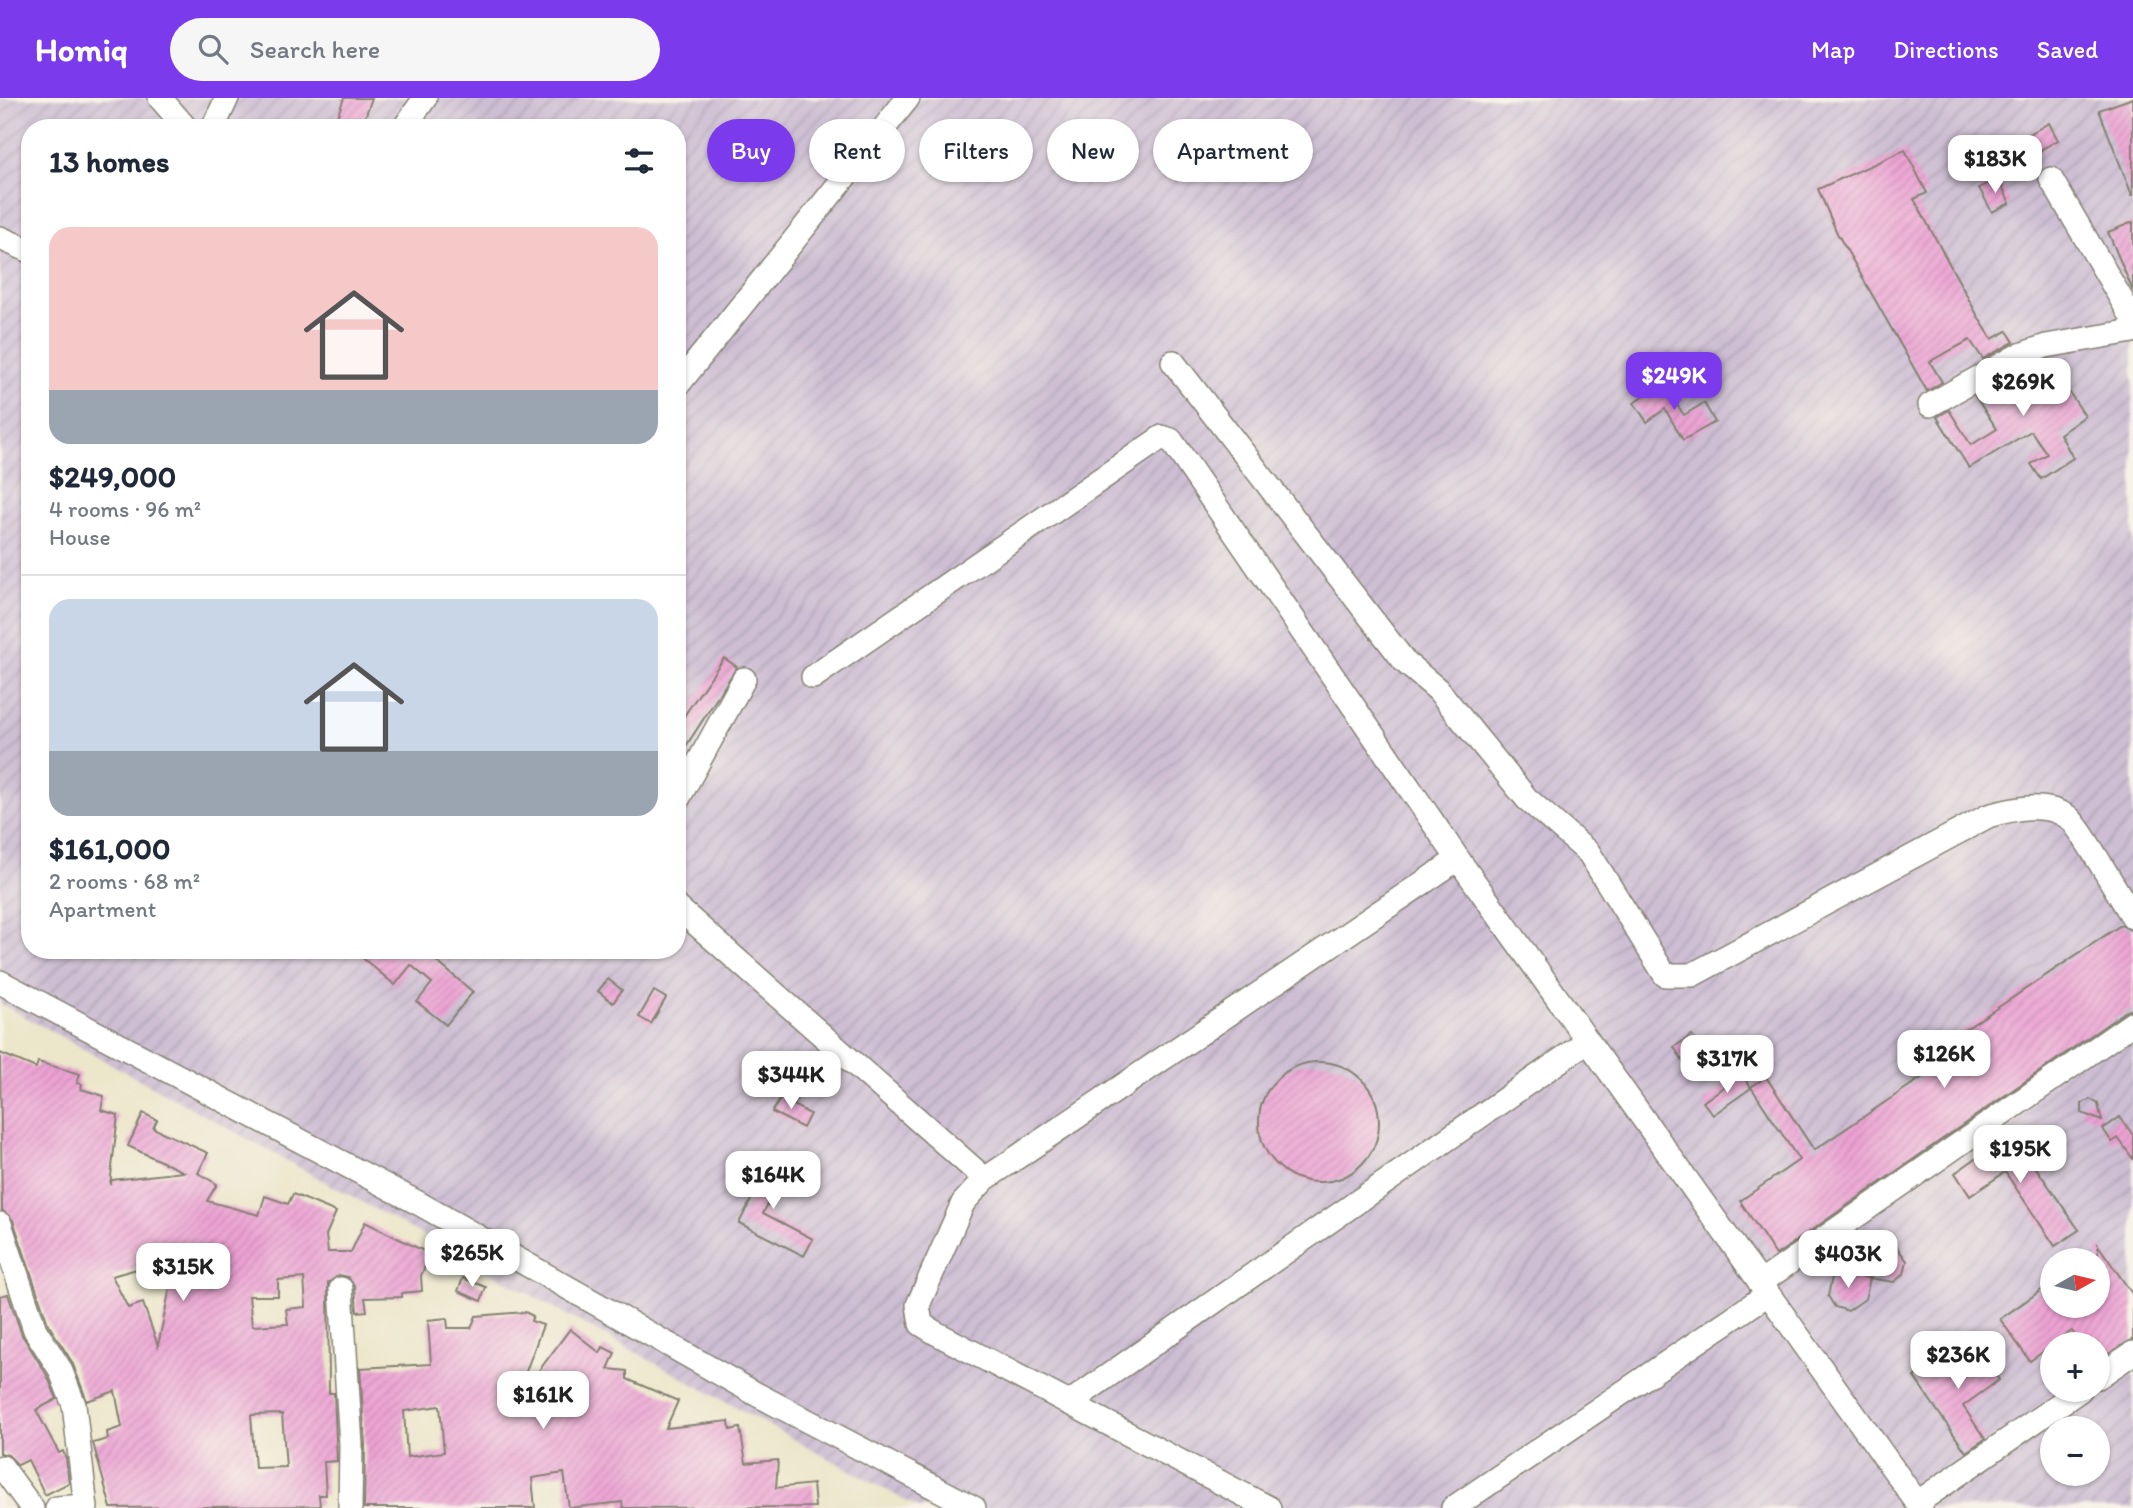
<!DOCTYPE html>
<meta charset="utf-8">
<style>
:root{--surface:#fff;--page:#f6f6f7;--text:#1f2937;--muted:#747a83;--line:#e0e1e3;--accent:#7c3aed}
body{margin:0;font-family:Itim,sans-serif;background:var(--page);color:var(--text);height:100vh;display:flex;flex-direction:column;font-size:26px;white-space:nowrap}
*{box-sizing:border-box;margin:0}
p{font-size:23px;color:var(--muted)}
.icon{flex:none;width:38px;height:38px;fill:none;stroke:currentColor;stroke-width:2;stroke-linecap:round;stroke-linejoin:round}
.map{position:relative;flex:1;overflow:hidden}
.drawer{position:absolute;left:21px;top:21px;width:665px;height:840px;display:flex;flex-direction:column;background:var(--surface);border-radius:28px;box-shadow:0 2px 5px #0004}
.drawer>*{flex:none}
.guide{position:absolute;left:707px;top:21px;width:665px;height:63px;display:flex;gap:14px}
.needle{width:46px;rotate:82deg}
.tools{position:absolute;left:2040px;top:1150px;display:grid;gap:14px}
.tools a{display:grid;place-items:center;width:70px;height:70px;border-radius:50%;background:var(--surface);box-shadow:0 2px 5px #0004;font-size:35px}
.price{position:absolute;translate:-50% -60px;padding:0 16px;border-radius:14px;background:#fff;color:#222;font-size:23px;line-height:46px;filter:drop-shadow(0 2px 4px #0008)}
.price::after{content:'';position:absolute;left:50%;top:42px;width:21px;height:16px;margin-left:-10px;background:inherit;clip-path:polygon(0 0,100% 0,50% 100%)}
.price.current{background:var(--accent);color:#fff}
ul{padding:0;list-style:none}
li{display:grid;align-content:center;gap:14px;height:371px;padding:0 28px}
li+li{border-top:2px solid var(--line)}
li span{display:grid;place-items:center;height:217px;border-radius:21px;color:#555}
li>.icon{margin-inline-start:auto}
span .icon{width:126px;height:126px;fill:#fffc;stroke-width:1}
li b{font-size:30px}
h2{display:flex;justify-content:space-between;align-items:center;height:84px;padding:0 28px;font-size:30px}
.chip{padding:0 24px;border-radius:32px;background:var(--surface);box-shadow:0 2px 5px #0004;font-size:24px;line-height:63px}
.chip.current{background:var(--accent);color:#fff}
header{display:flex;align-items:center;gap:42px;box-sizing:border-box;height:98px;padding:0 35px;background:var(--accent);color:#fff}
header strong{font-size:33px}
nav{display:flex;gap:38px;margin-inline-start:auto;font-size:24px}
.search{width:490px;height:63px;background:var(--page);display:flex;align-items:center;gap:18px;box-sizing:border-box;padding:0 24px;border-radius:38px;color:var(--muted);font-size:26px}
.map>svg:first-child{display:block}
.industrial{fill:url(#industrial-furrows);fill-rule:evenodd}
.building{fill:url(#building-hatch);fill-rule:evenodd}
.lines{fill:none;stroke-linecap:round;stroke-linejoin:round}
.minor-casing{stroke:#848173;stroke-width:26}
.minor{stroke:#fff;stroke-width:23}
</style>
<header>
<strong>Homiq</strong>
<div class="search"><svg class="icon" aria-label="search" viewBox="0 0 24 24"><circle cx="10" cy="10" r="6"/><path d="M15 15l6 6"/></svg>Search here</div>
<nav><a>Map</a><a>Directions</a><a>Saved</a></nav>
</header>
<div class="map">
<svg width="2133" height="1410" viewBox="0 0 2133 1410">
<defs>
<pattern id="industrial-furrows" width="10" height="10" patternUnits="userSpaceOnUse" patternTransform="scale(1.75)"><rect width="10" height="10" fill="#cdbed3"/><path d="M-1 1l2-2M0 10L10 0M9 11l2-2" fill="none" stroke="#afa3b5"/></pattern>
<pattern id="building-hatch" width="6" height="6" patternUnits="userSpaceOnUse" patternTransform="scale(1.75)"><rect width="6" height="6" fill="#eca2d3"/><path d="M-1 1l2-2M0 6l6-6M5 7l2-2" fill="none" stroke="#ca8bb5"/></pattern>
</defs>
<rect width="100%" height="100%" fill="#f7f3e8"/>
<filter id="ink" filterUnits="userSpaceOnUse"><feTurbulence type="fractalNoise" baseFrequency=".0143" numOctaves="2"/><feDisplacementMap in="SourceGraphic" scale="14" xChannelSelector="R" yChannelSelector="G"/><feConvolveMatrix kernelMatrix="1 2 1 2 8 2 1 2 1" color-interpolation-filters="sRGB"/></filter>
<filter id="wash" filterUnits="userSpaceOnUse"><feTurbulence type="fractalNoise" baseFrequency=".00686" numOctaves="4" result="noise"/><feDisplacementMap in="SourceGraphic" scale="28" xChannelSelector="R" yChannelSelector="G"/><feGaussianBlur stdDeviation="1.57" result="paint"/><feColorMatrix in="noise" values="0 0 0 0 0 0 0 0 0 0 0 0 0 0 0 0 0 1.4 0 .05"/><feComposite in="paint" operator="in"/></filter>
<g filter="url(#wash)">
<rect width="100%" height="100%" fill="#ece6ca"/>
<path class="industrial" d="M0,0H2133V1410H919L0,905ZM30,30H677V852H30ZM2053,1162H2098V1208H2053ZM2053,1246H2098V1292H2053ZM2053,1330H2098V1376H2053Z"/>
<g id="blocks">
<g class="building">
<polygon points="344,0 372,0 361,30 333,30"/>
<polygon points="2133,0 2133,97 2132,97 2099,12"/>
<polygon points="2049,25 2058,42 1993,79 1983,62"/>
<polygon points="1905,52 1927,95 1914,101 1980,222 1992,241 2007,233 2014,244 1983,261 1970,242 1934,261 1930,264 1942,284 1927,293 1837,135 1818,91"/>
<polygon points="1998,80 2010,105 1992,114 1979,90"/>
<polygon points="2133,124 2133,193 2108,134"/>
<polygon points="2048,262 2085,318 2060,336 2073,360 2041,381 2031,366 2047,356 2031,333 1969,370 1937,319 1949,312 1971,347 1997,331 1975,298 2017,274 2022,280"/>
<polygon points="1662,285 1684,317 1704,305 1715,324 1683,342 1665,311 1647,324 1634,305"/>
<polygon points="724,560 737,569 677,662 677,628"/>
<polygon points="2121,827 2133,833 2133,911 2125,914 1776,1157 1740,1103 1799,1062 1751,989 1766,979 1814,1052 1924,978 1915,965"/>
<polygon points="353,852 423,852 473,894 446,927 417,904 432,885 411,867 395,887"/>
<polygon points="608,881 622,892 613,905 598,893"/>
<polygon points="654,893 666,900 651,926 639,919"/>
<polygon points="1692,937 1702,952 1684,965 1674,949"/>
<path d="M0,955L36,970L38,964L80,976L77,985L82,986L81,991L104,998L101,1012L118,1017L110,1087L112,1082L184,1074L128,1048L143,1015L157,1022L153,1030L208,1055L198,1075L217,1086L207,1103L259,1117L265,1098L288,1106L293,1096L336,1114L326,1137L328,1154H351L365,1124L430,1156L421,1178L422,1193L402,1195V1199L365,1200L367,1213L357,1214L355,1189L348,1179L339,1177L328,1185L329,1295H334L337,1363L324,1364L326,1397H319L320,1408L111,1410L93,1345L108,1341L107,1334L122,1329L115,1293L87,1303L72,1264L48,1226L13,1122L2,1112ZM176,1160L158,1248L143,1205L128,1210L112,1178ZM304,1180L306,1209L286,1211L288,1226L252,1228L249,1198H278V1182ZM282,1316L286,1369L255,1370L251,1317Z"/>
<circle cx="1319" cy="1024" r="60"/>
<polygon points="1742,976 1751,990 1713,1017 1703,1004"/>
<polygon points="785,994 797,1001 793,1007 810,1016 803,1030 772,1014"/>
<polygon points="2090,1001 2098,1006 2102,1023 2082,1015 2082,1006"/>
<polygon points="2120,1019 2133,1037 2133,1061 2118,1040 2112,1044 2103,1031"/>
<polygon points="2012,1035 2079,1132 2055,1148 2005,1074 1970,1098 1955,1075"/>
<polygon points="776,1054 791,1063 763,1115 813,1141 804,1158 739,1125"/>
<polygon points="1883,1147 1896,1148 1907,1163 1904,1176 1894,1184 1869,1180 1870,1161"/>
<polygon points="2098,1147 2133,1197 2133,1241 2098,1262 2098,1246 2081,1246 2072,1233 2030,1263 2000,1221 2053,1184 2053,1208 2098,1208"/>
<polygon points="1844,1173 1870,1181 1865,1201 1848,1213 1835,1209 1828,1198 1832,1179"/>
<polygon points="463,1180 486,1189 481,1203 458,1193"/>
<polygon points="8,1196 22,1237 47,1277 57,1301 36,1312 59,1355 63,1353 66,1360 69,1385 45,1397 28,1362 18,1367 8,1357 0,1355 0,1198"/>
<path d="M525,1214L533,1218L531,1223L543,1227L514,1306L570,1231L600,1255L603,1249L615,1255L608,1271L627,1273V1281L678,1303L666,1330L729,1323L730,1332L740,1330L746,1365L778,1362L776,1390L813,1386L815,1409L623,1410L622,1404L569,1410L564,1375L532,1380L535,1410H364L365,1346L360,1270L431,1266L428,1222L447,1220L448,1230H471L476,1218ZM440,1308L444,1354L407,1359L404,1313Z"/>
<polygon points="1972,1243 1999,1282 1963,1308 1985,1341 1966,1354 1914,1279 1933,1265 1935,1269"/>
</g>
</g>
</g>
<g filter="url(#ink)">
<use href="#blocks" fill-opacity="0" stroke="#848173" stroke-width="2"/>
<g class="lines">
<defs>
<g id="minor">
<polyline points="160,0 186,30"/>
<polyline points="213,30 227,0"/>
<polyline points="404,30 425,0"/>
<polyline points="2051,81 2133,221"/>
<polyline points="0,140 30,153"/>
<path d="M1173,264L1405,564L1438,592L1527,701L1589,755L1665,877H1692L1988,718C2012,711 2045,703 2068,719C2079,726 2122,803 2133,819"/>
<polyline points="677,288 908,0"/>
<polyline points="1930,307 2017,258 2046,248 2133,233"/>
<polyline points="813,579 1162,339 1171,342 1458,761 1921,1410"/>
<polyline points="677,703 744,581"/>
<polyline points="677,809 985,1081"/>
<polyline points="0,884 420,1106 756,1296 974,1410"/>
<polyline points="0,1126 35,1232 60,1271 74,1307 86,1410"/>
<polyline points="1760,1185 2133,925"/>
<polyline points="341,1191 351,1347 350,1410"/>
<polyline points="2098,1279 2133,1255"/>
<polyline points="1069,1305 1588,943"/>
<polyline points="2,1369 32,1410"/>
<polyline points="1917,1405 2080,1292"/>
<polyline points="57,1410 85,1408"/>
<polyline points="1269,1410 934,1234 921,1226 918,1207 963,1105 985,1081 1458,761"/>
<polyline points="1453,1410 1768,1196"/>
</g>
</defs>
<use href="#minor" class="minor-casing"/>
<use href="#minor" class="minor"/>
</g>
</g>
</svg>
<div class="tools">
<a><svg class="needle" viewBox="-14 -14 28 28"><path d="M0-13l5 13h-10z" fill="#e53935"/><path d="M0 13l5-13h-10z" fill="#747a83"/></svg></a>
<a>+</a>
<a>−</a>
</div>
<b class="price" style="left:1995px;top:97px">$183K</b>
<b class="price current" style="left:1674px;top:314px">$249K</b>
<b class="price" style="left:2023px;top:320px">$269K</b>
<b class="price" style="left:1944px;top:992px">$126K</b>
<b class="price" style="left:1727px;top:997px">$317K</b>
<b class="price" style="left:791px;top:1013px">$344K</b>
<b class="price" style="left:2020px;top:1087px">$195K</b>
<b class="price" style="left:773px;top:1113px">$164K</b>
<b class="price" style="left:472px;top:1191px">$265K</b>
<b class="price" style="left:1848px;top:1192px">$403K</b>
<b class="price" style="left:183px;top:1205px">$315K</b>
<b class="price" style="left:1958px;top:1293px">$236K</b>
<b class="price" style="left:543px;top:1333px">$161K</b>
<div class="guide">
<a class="chip current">Buy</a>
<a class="chip">Rent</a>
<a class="chip">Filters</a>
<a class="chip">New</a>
<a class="chip">Apartment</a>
</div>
<section class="drawer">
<h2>13 homes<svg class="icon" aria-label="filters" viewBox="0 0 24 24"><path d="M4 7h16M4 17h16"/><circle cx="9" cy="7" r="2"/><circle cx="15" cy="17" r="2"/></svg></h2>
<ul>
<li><span style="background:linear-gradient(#f6c9c9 75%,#9aa5b1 0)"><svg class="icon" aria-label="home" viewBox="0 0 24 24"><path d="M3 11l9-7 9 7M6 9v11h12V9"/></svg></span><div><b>$249,000</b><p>4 rooms · 96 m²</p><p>House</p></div></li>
<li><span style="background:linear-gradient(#c9d6e8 70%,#9aa5b1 0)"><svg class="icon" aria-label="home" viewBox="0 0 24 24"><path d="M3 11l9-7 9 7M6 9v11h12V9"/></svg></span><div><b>$161,000</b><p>2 rooms · 68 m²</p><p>Apartment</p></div></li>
</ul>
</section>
</div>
